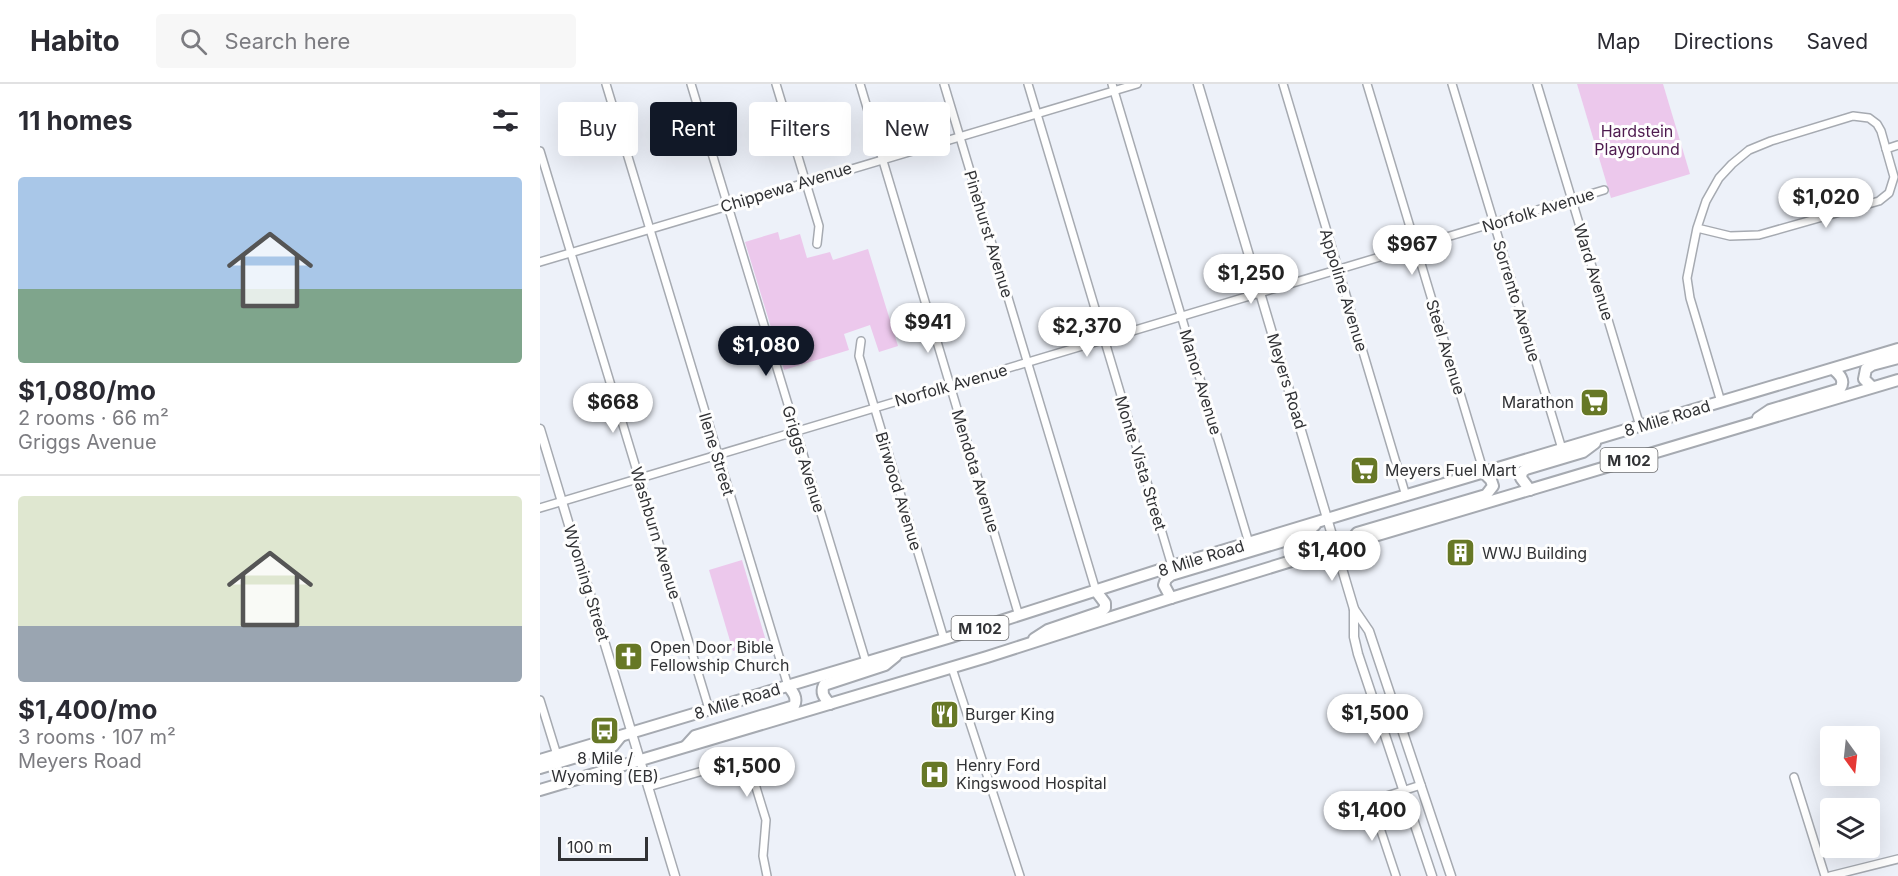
<!DOCTYPE html>
<meta charset="utf-8">
<style>
:root{--surface:#fff;--page:#f7f7f7;--text:#2b2b33;--muted:#7c7c81;--line:#e1e1e2;--accent:#111827}
body{margin:0;font-family:Inter,sans-serif;background:var(--page);color:var(--text);height:100vh;display:flex;flex-direction:column;font-size:22px;white-space:nowrap}
*{box-sizing:border-box;margin:0}
p{font-size:20px;color:var(--muted)}
.icon{flex:none;width:33px;height:33px;fill:none;stroke:currentColor;stroke-width:2;stroke-linecap:round;stroke-linejoin:round}
.map{position:relative;flex:1;overflow:hidden}
.sheet{display:flex;flex-direction:column;background:var(--surface);width:540px}
.sheet>*{flex:none}
.top-card{position:absolute;left:18px;top:18px;width:570px;height:54px;display:flex;gap:12px}
.needle{width:39px;rotate:165deg}
.controls{position:absolute;left:1280px;top:642px;display:grid;gap:12px}
.controls a{display:grid;place-items:center;width:60px;height:60px;border-radius:6px;background:var(--surface);box-shadow:0 6px 24px #0002;font-size:30px}
.scale{position:absolute;left:18px;bottom:15px;width:90px;box-sizing:border-box;padding-left:6px;border:3px solid #313235;border-top:0;font-size:16px;line-height:21px;white-space:nowrap;color:#313235;-webkit-text-stroke:4px #fefefe;paint-order:stroke}
.price{position:absolute;translate:-50% -51px;padding:0 14px;border-radius:21px;background:#fff;color:#222;font-size:20px;line-height:39px;filter:drop-shadow(0 2px 3px #0008)}
.price::after{content:'';position:absolute;left:50%;top:36px;width:18px;height:14px;margin-left:-9px;background:inherit;clip-path:polygon(0 0,100% 0,50% 100%)}
.price.selected{background:var(--accent);color:#fff}
ul{padding:0;list-style:none}
li{display:grid;align-content:center;gap:12px;height:318px;padding:0 18px}
li+li{border-top:2px solid var(--line)}
li span{display:grid;place-items:center;height:186px;border-radius:6px;color:#555}
li>.icon{margin-inline-start:auto}
span .icon{width:108px;height:108px;fill:#fffc;stroke-width:1}
li b{font-size:26px}
h2{display:flex;justify-content:space-between;align-items:center;height:72px;padding:0 18px;font-size:26px}
.chip{padding:0 21px;border-radius:6px;background:var(--surface);box-shadow:0 6px 24px #0002;font-size:21px;line-height:54px}
.chip.selected{background:var(--accent);color:#fff}
header{display:flex;align-items:center;gap:36px;box-sizing:border-box;height:84px;padding:0 30px;background:var(--surface);border-bottom:2px solid var(--line)}
header strong{font-size:28px}
nav{display:flex;gap:33px;margin-inline-start:auto;font-size:21px}
.search{width:420px;height:54px;background:var(--page);display:flex;align-items:center;gap:15px;box-sizing:border-box;padding:0 21px;border-radius:6px;color:var(--muted);font-size:22px}
main{display:flex;flex:1;min-height:0}
.map>svg:first-child{display:block}
.green{fill:#ecc8ec}
.lines{fill:none;stroke-linecap:round;stroke-linejoin:round}
.minor-casing{stroke:#a6aab1;stroke-width:10}
.tertiary-casing{stroke:#a6aab1;stroke-width:11}
.trunk-casing{stroke:#a6aab1;stroke-width:14}
.minor{stroke:#fff;stroke-width:7}
.tertiary{stroke:#fff;stroke-width:8}
.trunk{stroke:#fff;stroke-width:10}
.labels{text-anchor:middle;dominant-baseline:central;stroke-width:6;stroke-linejoin:round;paint-order:stroke}
.shield{fill:#fefefe;stroke:#6e6f71;stroke-width:1.5}
.shield-label{font-size:15px;font-weight:bold;fill:#313235}
.park-label{font-size:16px;fill:#4e1b4f;stroke:#fefefe}
.street-label{font-size:16px;fill:#313235;stroke:#fefefe}
.poi-label{font-size:16px;fill:#313235;stroke:#fefefe;text-anchor:start}
</style>
<header>
<strong>Habito</strong>
<div class="search"><svg class="icon" aria-label="search" viewBox="0 0 24 24"><circle cx="10" cy="10" r="6"/><path d="M15 15l6 6"/></svg>Search here</div>
<nav><a>Map</a><a>Directions</a><a>Saved</a></nav>
</header>
<main>
<section class="sheet">
<h2>11 homes<svg class="icon" aria-label="filters" viewBox="0 0 24 24"><path d="M4 7h16M4 17h16"/><circle cx="9" cy="7" r="2"/><circle cx="15" cy="17" r="2"/></svg></h2>
<ul>
<li><span style="background:linear-gradient(#a9c7e8 60%,#7fa58c 0)"><svg class="icon" aria-label="home" viewBox="0 0 24 24"><path d="M3 11l9-7 9 7M6 9v11h12V9"/></svg></span><div><b>$1,080/mo</b><p>2 rooms · 66 m²</p><p>Griggs Avenue</p></div></li>
<li><span style="background:linear-gradient(#dfe7d0 70%,#9aa5b1 0)"><svg class="icon" aria-label="home" viewBox="0 0 24 24"><path d="M3 11l9-7 9 7M6 9v11h12V9"/></svg></span><div><b>$1,400/mo</b><p>3 rooms · 107 m²</p><p>Meyers Road</p></div></li>
</ul>
</section>
<div class="map">
<svg width="1358" height="792" viewBox="0 0 1358 792">
<rect width="100%" height="100%" fill="#edf1f9"/>
<g class="green">
<polygon points="1037,0 1123,0 1150,90 1071,114"/>
<polygon points="238,148 240,156 260,150 267,174 290,168 293,176 328,165 358,262 339,268 330,241 304,250 309,266 244,286 205,158"/>
<polygon points="202,476 226,557 193,567 169,486"/>
</g>
<g class="lines">
<defs>
<g id="minor">
<polyline points="66,0 248,602"/>
<polyline points="151,0 326,578"/>
<polyline points="236,0 279,142 277,160"/>
<polyline points="320,0 479,532"/>
<polyline points="404,0 556,507"/>
<polyline points="488,0 632,482"/>
<polyline points="572,0 709,459"/>
<polyline points="743,0 866,412"/>
<polyline points="827,0 944,389"/>
<polyline points="912,0 1022,365"/>
<polyline points="997,0 1100,342"/>
<polyline points="1346,65 1358,61"/>
<polyline points="0,67 169,625"/>
<polyline points="1157,144 1190,152 1219,151 1339,117 1349,109 1354,93 1341,47 1337,40 1329,34 1313,32 1231,57 1209,66 1192,80 1179,94 1166,117 1157,144 1147,194 1150,214 1181,318"/>
<polyline points="0,178 597,0"/>
<polyline points="321,257 319,272 404,555"/>
<polyline points="0,424 1064,106"/>
<polyline points="412,584 480,792"/>
<polyline points="0,616 17,671"/>
<polyline points="1254,693 1285,792"/>
<polyline points="108,703 207,674 226,736 223,772 227,792"/>
<polyline points="856,792 831,717 881,701"/>
<polyline points="1290,792 1358,775"/>
</g>
<g id="tertiary">
<polyline points="658,0 814,525 814,553 818,570 892,792"/>
<polyline points="0,345 135,792"/>
<polyline points="814,525 829,547 911,792"/>
</g>
<g id="trunk">
<polyline points="1332,303 1324,295 1326,285 1332,281 1358,274"/>
<path d="M1218,334L1230,326L1300,305C1306,296 1299,290 1293,285"/>
<polyline points="990,406 981,394 982,388 986,385 1043,368 1055,359"/>
<polyline points="809,459 817,449 946,411 953,402 951,396 944,389"/>
<polyline points="631,514 624,501 626,495 631,491 764,451 775,441"/>
<polyline points="494,555 508,546 561,528 565,524 565,519 556,507"/>
<path d="M290,620C285,614 280,610 284,601L345,581L356,572"/>
<path d="M146,662L155,652L254,622C258,614 253,608 248,602"/>
<polyline points="0,676 411,553 632,482 830,422 1358,265"/>
<polyline points="0,684 73,662 81,652"/>
<polyline points="0,706 447,573 631,514 784,467 1358,296"/>
</g>
</defs>
<use href="#minor" class="minor-casing"/>
<use href="#tertiary" class="tertiary-casing"/>
<use href="#trunk" class="trunk-casing"/>
<use href="#minor" class="minor"/>
<use href="#tertiary" class="tertiary"/>
<use href="#trunk" class="trunk"/>
</g>
<defs>
<symbol id="supermarket-square" viewBox="-11 -11 22 22"><rect x="-9" y="-9" width="18" height="18" rx="4" fill="#677826" stroke="#fefefe"/><path d="M-6-5.5h2.5l.6 2H6L4.5 2H-2.5L-4.4-4H-6ZM-1.5 3.2a1.3 1.3 0 1 0 .1 0ZM3 3.2a1.3 1.3 0 1 0 .1 0Z" fill="#fff"/></symbol>
<symbol id="building-square" viewBox="-11 -11 22 22"><rect x="-9" y="-9" width="18" height="18" rx="4" fill="#677826" stroke="#fefefe"/><path d="M-4-6H4V6H1V3H-1V6H-4ZM-2.5-4.3h1.7v1.8h-1.7ZM.8-4.3h1.7v1.8H.8ZM-2.5-1h1.7V.8h-1.7ZM.8-1h1.7V.8H.8Z" fill="#fff"/></symbol>
<symbol id="church-square" viewBox="-11 -11 22 22"><rect x="-9" y="-9" width="18" height="18" rx="4" fill="#677826" stroke="#fefefe"/><path d="M-1.2-6h2.4v3.5h3.3v2.4h-3.3V6h-2.4V-.1h-3.3v-2.4h3.3Z" fill="#fff"/></symbol>
<symbol id="restaurant-square" viewBox="-11 -11 22 22"><rect x="-9" y="-9" width="18" height="18" rx="4" fill="#677826" stroke="#fefefe"/><path d="M-5-6h1v4h1v-4h1v4h1v-4h1v5L-1.5 .5V6h-2V.5L-5-1ZM5-6V6H3V1.5H1.5Q1.5-4 5-6Z" fill="#fff"/></symbol>
<symbol id="bus-square" viewBox="-11 -11 22 22"><rect x="-9" y="-9" width="18" height="18" rx="4" fill="#677826" stroke="#fefefe"/><path d="M-5-6H5V4H4V6H2V4H-2V6H-4V4H-5ZM-3.5-4V0h7V-4ZM-3.5 1.2v1.5H-2V1.2ZM2 1.2v1.5H3.5V1.2Z" fill="#fff"/></symbol>
<symbol id="hospital-square" viewBox="-11 -11 22 22"><rect x="-9" y="-9" width="18" height="18" rx="4" fill="#677826" stroke="#fefefe"/><path d="M-5-5h3v3.5h4V-5h3V5h-3V1.5h-4V5h-3Z" fill="#fff"/></symbol>
</defs>
<g fill-rule="evenodd">
<use href="#supermarket-square" x="1038" y="302" width="33" height="33"/>
<use href="#supermarket-square" x="808" y="370" width="33" height="33"/>
<use href="#building-square" x="904" y="452" width="33" height="33"/>
<use href="#church-square" x="72" y="556" width="33" height="33"/>
<use href="#restaurant-square" x="388" y="614" width="33" height="33"/>
<use href="#bus-square" x="48" y="630" width="33" height="33"/>
<use href="#hospital-square" x="378" y="674" width="33" height="33"/>
</g>
<g class="labels">
<g class="shield">
<rect x="1060.5" y="364" width="57" height="24" rx="4.5"/>
<rect x="411.5" y="532" width="57" height="24" rx="4.5"/>
</g>
<g class="shield-label">
<text x="1089" y="376">M 102</text>
<text x="440" y="544">M 102</text>
</g>
<g class="park-label">
<text x="1097" y="47">Hardstein<tspan x="1097" dy="18">Playground</tspan></text>
</g>
<g class="street-label">
<text transform="translate(246 103) rotate(-17)">Chippewa Avenue</text>
<text transform="translate(998 126) rotate(-17)">Norfolk Avenue</text>
<text transform="translate(449 150) rotate(73)">Pinehurst Avenue</text>
<text transform="translate(1054 188) rotate(73)">Ward Avenue</text>
<text transform="translate(804 206) rotate(73)">Appoline Avenue</text>
<text transform="translate(977 217) rotate(73)">Sorrento Avenue</text>
<text transform="translate(906 263) rotate(73)">Steel Avenue</text>
<text transform="translate(747 297) rotate(73)">Meyers Road</text>
<text transform="translate(661 298) rotate(73)">Manor Avenue</text>
<text transform="translate(411 301) rotate(-16)">Norfolk Avenue</text>
<text transform="translate(1127 334) rotate(-17)">8 Mile Road</text>
<text transform="translate(177 370) rotate(73)">Ilene Street</text>
<text transform="translate(264 375) rotate(73)">Griggs Avenue</text>
<text transform="translate(601 379) rotate(73)">Monte Vista Street</text>
<text transform="translate(436 387) rotate(73)">Mendota Avenue</text>
<text transform="translate(359 407) rotate(73)">Birwood Avenue</text>
<text transform="translate(116 449) rotate(73)">Washburn Avenue</text>
<text transform="translate(661 474) rotate(-17)">8 Mile Road</text>
<text transform="translate(47 499) rotate(73)">Wyoming Street</text>
<text transform="translate(197 617) rotate(-17)">8 Mile Road</text>
</g>
<g class="poi-label">
<text x="1034" y="318" text-anchor="end">Marathon</text>
<text x="845" y="386">Meyers Fuel Mart</text>
<text x="942" y="469">WWJ Building</text>
<text x="110" y="563">Open Door Bible<tspan x="110" dy="18">Fellowship Church</tspan></text>
<text x="425" y="630">Burger King</text>
<text x="65" y="674" text-anchor="middle">8 Mile /<tspan x="65" dy="18">Wyoming (EB)</tspan></text>
<text x="416" y="681">Henry Ford<tspan x="416" dy="18">Kingswood Hospital</tspan></text>
</g>
</g>
</svg>
<div class="controls">
<a><svg class="needle" viewBox="-14 -14 28 28"><path d="M0-13l5 13h-10z" fill="#e53935"/><path d="M0 13l5-13h-10z" fill="#7c7c81"/></svg></a>
<a><svg class="icon" aria-label="layers" viewBox="0 0 24 24"><path d="M12 4l9 5-9 5-9-5zM3 14l9 5 9-5"/></svg></a>
</div>
<div class="scale">100 m</div>
<b class="price" style="left:1286px;top:145px">$1,020</b>
<b class="price" style="left:872px;top:192px">$967</b>
<b class="price" style="left:711px;top:221px">$1,250</b>
<b class="price" style="left:388px;top:270px">$941</b>
<b class="price" style="left:547px;top:274px">$2,370</b>
<b class="price selected" style="left:226px;top:293px">$1,080</b>
<b class="price" style="left:73px;top:350px">$668</b>
<b class="price" style="left:792px;top:498px">$1,400</b>
<b class="price" style="left:835px;top:661px">$1,500</b>
<b class="price" style="left:207px;top:714px">$1,500</b>
<b class="price" style="left:832px;top:758px">$1,400</b>
<div class="top-card">
<a class="chip">Buy</a>
<a class="chip selected">Rent</a>
<a class="chip">Filters</a>
<a class="chip">New</a>
</div>
</div>
</main>
